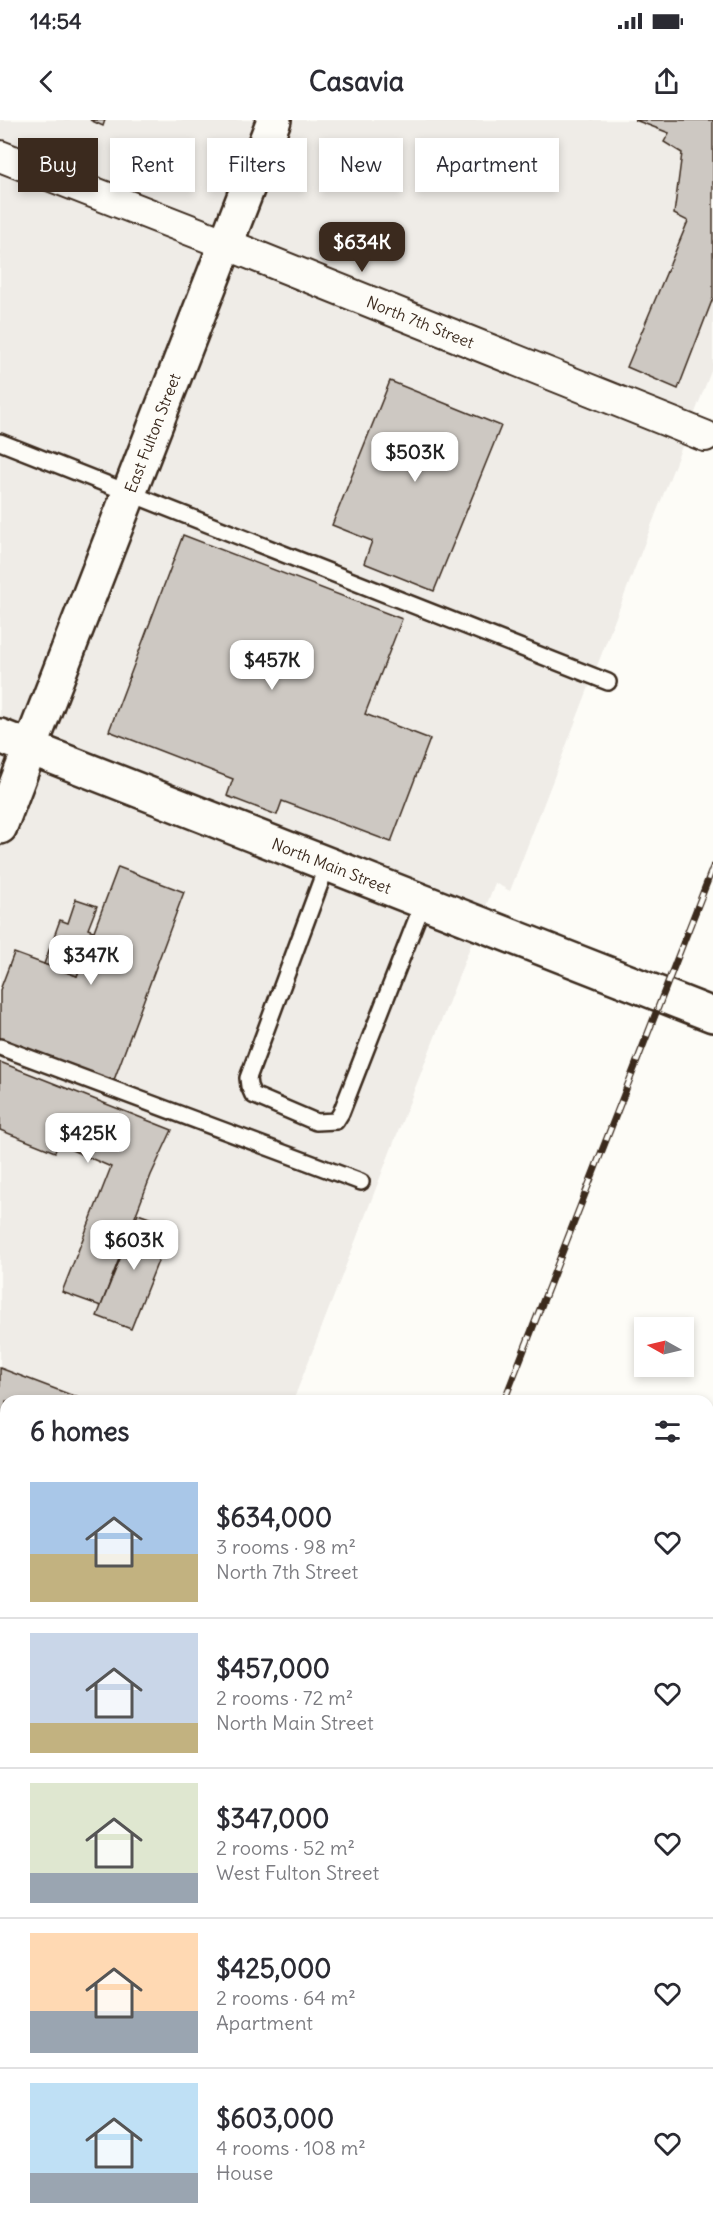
<!DOCTYPE html>
<meta charset="utf-8">
<style>
:root{--surface:#fff;--page:#f2f2f3;--text:#2b2b33;--muted:#7c7c81;--line:#e1e1e2;--accent:#3b2a1e}
body{margin:0;font-family:Delius,sans-serif;background:var(--page);color:var(--text);height:100vh;display:flex;flex-direction:column;font-size:22px;white-space:nowrap}
*{box-sizing:border-box;margin:0}
p{font-size:20px;color:var(--muted)}
.icon{flex:none;width:33px;height:33px;fill:none;stroke:currentColor;stroke-width:2;stroke-linecap:round;stroke-linejoin:round}
.map{position:relative;flex:1;overflow:hidden}
.sheet{position:absolute;left:0px;top:1275px;width:714px;height:836px;display:flex;flex-direction:column;background:var(--surface);border-radius:18px 18px 0 0;box-shadow:0 3px 9px #0003}
.sheet>*{flex:none}
.banner{position:absolute;left:18px;top:18px;width:678px;height:54px;display:flex;gap:12px}
.needle{width:39px;rotate:278deg}
.fabs{position:absolute;left:634px;top:1197px;display:grid;gap:12px}
.fabs a{display:grid;place-items:center;width:60px;height:60px;border-radius:0px;background:var(--surface);box-shadow:0 3px 9px #0003;font-size:30px}
.price{position:absolute;translate:-50% -51px;padding:0 14px;border-radius:12px;background:#fff;color:#222;font-size:20px;line-height:39px;filter:drop-shadow(0 2px 3px #0008)}
.price::after{content:'';position:absolute;left:50%;top:36px;width:18px;height:14px;margin-left:-9px;background:inherit;clip-path:polygon(0 0,100% 0,50% 100%)}
.price.current{background:var(--accent);color:#fff}
ul{padding:0;list-style:none}
li{display:flex;align-items:center;gap:18px;height:150px;padding:0 30px}
li+li{border-top:2px solid var(--line)}
li span{display:grid;place-items:center;flex:none;width:168px;height:120px;border-radius:0px;color:#555}
li>.icon{margin-inline-start:auto}
span .icon{width:72px;height:72px;fill:#fffc;stroke-width:1}
li b{font-size:26px}
h2{display:flex;justify-content:space-between;align-items:center;height:72px;padding:0 30px;font-size:26px}
.tag{padding:0 21px;border-radius:0px;background:var(--surface);box-shadow:0 3px 9px #0003;font-size:21px;line-height:54px}
.tag.current{background:var(--accent);color:#fff}
.status{display:flex;justify-content:space-between;align-items:center;height:42px;padding:0 30px;background:var(--surface);direction:ltr}
.status svg{height:16px;fill:currentColor}
header{display:flex;justify-content:space-between;align-items:center;height:78px;padding:0 30px;background:var(--surface);font-size:27px;font-weight:800}
.map>svg:first-child{display:block}
.built{fill:#efece7}
.building{fill:#cdc8c2;stroke:#3b2a1e;stroke-width:1.5}
.lines{fill:none;stroke-linecap:round;stroke-linejoin:round}
.service-casing{stroke:#3b2a1e;stroke-width:20}
.minor-casing{stroke:#3b2a1e;stroke-width:34}
.tertiary-casing{stroke:#3b2a1e;stroke-width:38}
.primary-casing{stroke:#3b2a1e;stroke-width:38}
.service{stroke:#fdfcf7;stroke-width:15}
.minor{stroke:#fdfcf7;stroke-width:30}
.tertiary{stroke:#fdfcf7;stroke-width:33}
.primary{stroke:#fdfcf7;stroke-width:33}
.rail-casing{stroke:#3b2a1e;stroke-width:7}
.rail{stroke:#fdfcf7;stroke-width:4.5;stroke-dasharray:14;stroke-linecap:butt}
.labels{text-anchor:middle;dominant-baseline:central;stroke-width:4.5;stroke-linejoin:round;paint-order:stroke}
.street-label{font-size:16px;fill:#3b2a1e;stroke:#fdfcf7}
</style>
<div class="status"><b>14:54</b><svg viewBox="0 0 49 12"><path d="M0 12V9h3v3zM5 12V6h3v6zM10 12V3h3v9zM15 12V0h3v12zM26 1h20v11H26zM47 4h2v5h-2z"/></svg></div>
<header><svg class="icon" aria-label="back" viewBox="0 0 24 24"><path d="M15 5l-7 7 7 7"/></svg>Casavia<svg class="icon" aria-label="share" viewBox="0 0 24 24"><path d="M12 15V3M7 8l5-5 5 5M5 13v7h14v-7"/></svg></header>
<div class="map">
<svg width="713" height="2110" viewBox="0 0 713 2110">
<rect width="100%" height="100%" fill="#fdfcf7"/>
<filter id="ink" filterUnits="userSpaceOnUse"><feTurbulence type="fractalNoise" baseFrequency=".0167" numOctaves="2"/><feDisplacementMap in="SourceGraphic" scale="12" xChannelSelector="R" yChannelSelector="G"/><feConvolveMatrix kernelMatrix="1 2 1 2 8 2 1 2 1" color-interpolation-filters="sRGB"/></filter>
<g filter="url(#ink)">
<polygon class="built" points="0,0 713,0 713,246 510,771 495,763 293,1281 6,1281 6,2014 0,2030"/>
<g class="building">
<polygon points="90,0 105,0 103,6"/>
<polygon points="635,0 713,0 713,178 678,269 627,247 688,101 674,94 682,33 664,22 669,13"/>
<polygon points="390,261 501,306 434,471 364,443 372,421 332,405"/>
<polygon points="183,415 402,499 365,594 430,619 391,722 282,681 277,695 227,676 233,659 109,611"/>
<polygon points="118,747 184,772 111,968 0,927 0,870 14,833 77,856"/>
<polygon points="76,779 97,786 88,809 93,811 77,856 44,844 60,800 68,803"/>
<polygon points="0,942 172,1010 151,1055 101,1186 62,1172 111,1047 58,1024 55,1032 0,1010"/>
<polygon points="138,1094 172,1106 131,1209 97,1196"/>
<polygon points="0,1248 87,1281 6,1281 6,1357 0,1355"/>
<polygon points="0,1503 6,1505 6,1603 0,1618"/>
<polygon points="6,1643 6,1713 0,1711 0,1658"/>
</g>
<g class="lines">
<defs>
<g id="service">
<polyline points="0,322 608,562"/>
<polyline points="327,745 248,958 249,966 253,975 316,1002 336,1001 341,993 423,783"/>
<polyline points="0,927 361,1062"/>
<polyline points="0,1485 6,1488"/>
</g>
<g id="minor">
<path id="s1" d="M0,36L226,124L705,316"/>
<polyline points="0,1760 6,1763"/>
<polyline points="708,2057 713,2044"/>
<polyline points="687,2110 690,2104"/>
</g>
<polyline id="tertiary" points="0,707 30,628"/>
<g id="primary">
<path id="s2" d="M0,616L713,895"/>
<path id="s3" d="M30,628L274,0"/>
</g>
</defs>
<use href="#service" class="service-casing"/>
<use href="#minor" class="minor-casing"/>
<use href="#tertiary" class="tertiary-casing"/>
<use href="#primary" class="primary-casing"/>
<use href="#service" class="service"/>
<use href="#minor" class="minor"/>
<use href="#tertiary" class="tertiary"/>
<use href="#primary" class="primary"/>
<defs>
<g id="rail">
<polyline points="504,1281 713,747"/>
<polyline points="181,2110 183,2104"/>
</g>
</defs>
<use href="#rail" class="rail-casing"/>
<use href="#rail" class="rail"/>
</g>
</g>
<g class="labels">
<g class="street-label">
<text stroke="none"><textPath href="#s1" startOffset="452">North 7th Street</textPath></text>
<text stroke="none"><textPath href="#s3" startOffset="338">East Fulton Street</textPath></text>
<text stroke="none"><textPath href="#s2" startOffset="356">North Main Street</textPath></text>
</g>
</g>
</svg>
<div class="fabs">
<a><svg class="needle" viewBox="-14 -14 28 28"><path d="M0-13l5 13h-10z" fill="#e53935"/><path d="M0 13l5-13h-10z" fill="#7c7c81"/></svg></a>
</div>
<b class="price current" style="left:362px;top:153px">$634K</b>
<b class="price" style="left:415px;top:363px">$503K</b>
<b class="price" style="left:272px;top:571px">$457K</b>
<b class="price" style="left:91px;top:866px">$347K</b>
<b class="price" style="left:88px;top:1044px">$425K</b>
<b class="price" style="left:134px;top:1151px">$603K</b>
<div class="banner">
<a class="tag current">Buy</a>
<a class="tag">Rent</a>
<a class="tag">Filters</a>
<a class="tag">New</a>
<a class="tag">Apartment</a>
</div>
<section class="sheet">
<h2>6 homes<svg class="icon" aria-label="filters" viewBox="0 0 24 24"><path d="M4 7h16M4 17h16"/><circle cx="9" cy="7" r="2"/><circle cx="15" cy="17" r="2"/></svg></h2>
<ul>
<li><span style="background:linear-gradient(#a9c7e8 60%,#c2b280 0)"><svg class="icon" aria-label="home" viewBox="0 0 24 24"><path d="M3 11l9-7 9 7M6 9v11h12V9"/></svg></span><div><b>$634,000</b><p>3 rooms · 98 m²</p><p>North 7th Street</p></div><svg class="icon" aria-label="heart" viewBox="0 0 24 24"><path d="M12 20l-8-8c-3-5 5-10 8-4 3-6 11-1 8 4z"/></svg></li>
<li><span style="background:linear-gradient(#c9d6e8 75%,#c2b280 0)"><svg class="icon" aria-label="home" viewBox="0 0 24 24"><path d="M3 11l9-7 9 7M6 9v11h12V9"/></svg></span><div><b>$457,000</b><p>2 rooms · 72 m²</p><p>North Main Street</p></div><svg class="icon" aria-label="heart" viewBox="0 0 24 24"><path d="M12 20l-8-8c-3-5 5-10 8-4 3-6 11-1 8 4z"/></svg></li>
<li><span style="background:linear-gradient(#dfe7d0 75%,#9aa5b1 0)"><svg class="icon" aria-label="home" viewBox="0 0 24 24"><path d="M3 11l9-7 9 7M6 9v11h12V9"/></svg></span><div><b>$347,000</b><p>2 rooms · 52 m²</p><p>West Fulton Street</p></div><svg class="icon" aria-label="heart" viewBox="0 0 24 24"><path d="M12 20l-8-8c-3-5 5-10 8-4 3-6 11-1 8 4z"/></svg></li>
<li><span style="background:linear-gradient(#ffd9b3 65%,#9aa5b1 0)"><svg class="icon" aria-label="home" viewBox="0 0 24 24"><path d="M3 11l9-7 9 7M6 9v11h12V9"/></svg></span><div><b>$425,000</b><p>2 rooms · 64 m²</p><p>Apartment</p></div><svg class="icon" aria-label="heart" viewBox="0 0 24 24"><path d="M12 20l-8-8c-3-5 5-10 8-4 3-6 11-1 8 4z"/></svg></li>
<li><span style="background:linear-gradient(#bfe0f5 75%,#9aa5b1 0)"><svg class="icon" aria-label="home" viewBox="0 0 24 24"><path d="M3 11l9-7 9 7M6 9v11h12V9"/></svg></span><div><b>$603,000</b><p>4 rooms · 108 m²</p><p>House</p></div><svg class="icon" aria-label="heart" viewBox="0 0 24 24"><path d="M12 20l-8-8c-3-5 5-10 8-4 3-6 11-1 8 4z"/></svg></li>
</ul>
</section>
</div>
